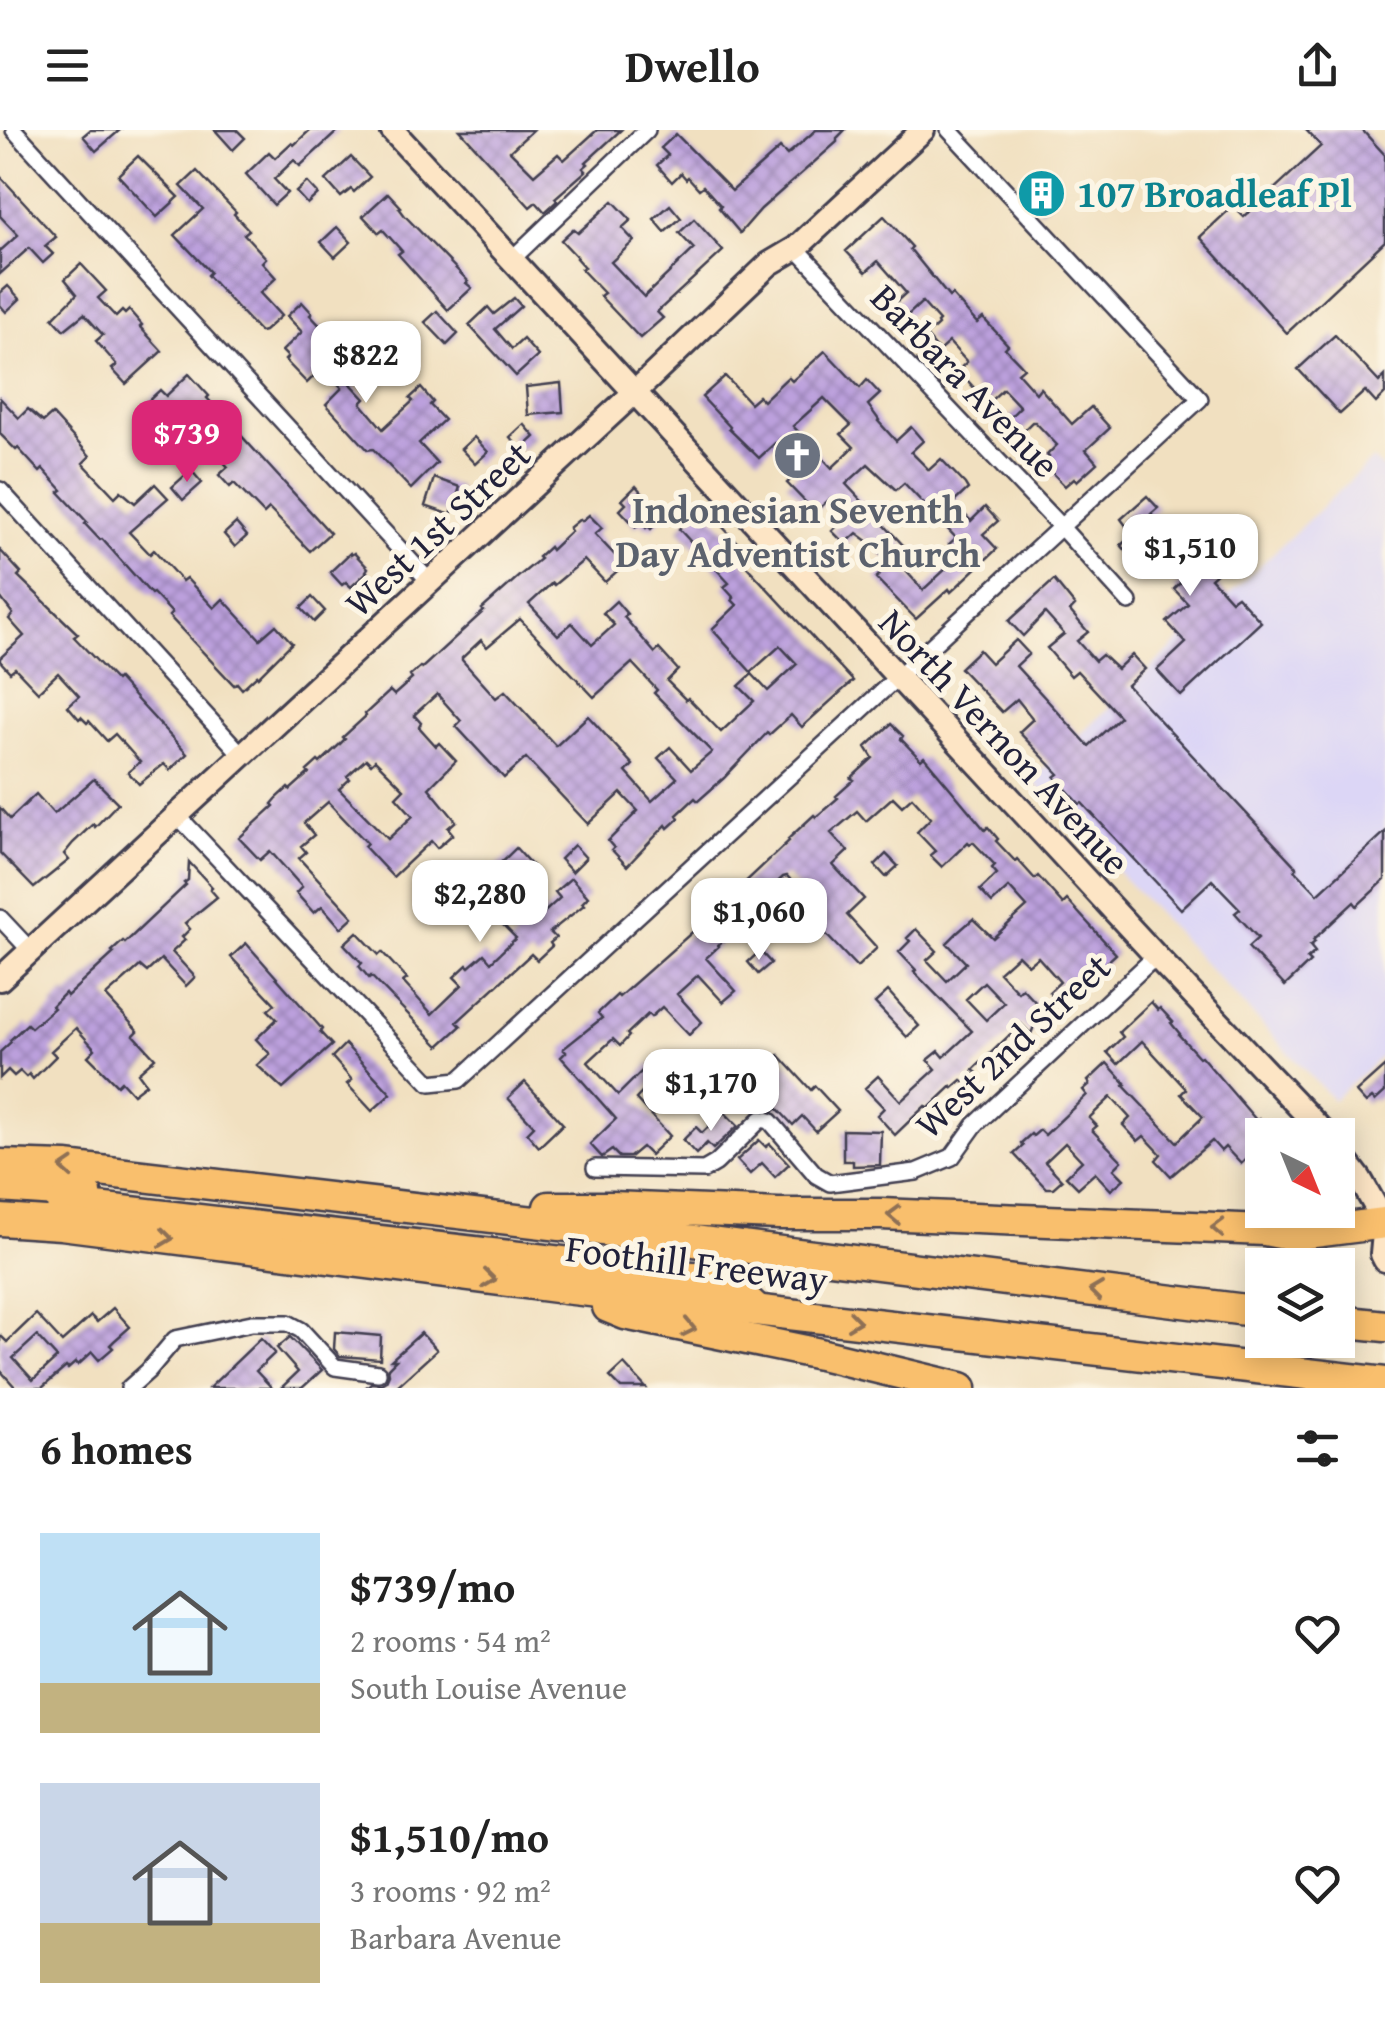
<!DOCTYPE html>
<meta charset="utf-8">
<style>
:root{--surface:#fff;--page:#f2f2f2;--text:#222;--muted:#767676;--accent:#db2777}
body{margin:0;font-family:"Gentium Book Plus",serif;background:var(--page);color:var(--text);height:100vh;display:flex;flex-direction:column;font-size:38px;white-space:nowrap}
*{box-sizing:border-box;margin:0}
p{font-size:32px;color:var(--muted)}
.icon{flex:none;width:55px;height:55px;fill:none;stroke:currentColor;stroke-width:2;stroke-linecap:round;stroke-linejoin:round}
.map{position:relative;height:1258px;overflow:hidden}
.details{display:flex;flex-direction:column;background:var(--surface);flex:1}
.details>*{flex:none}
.needle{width:65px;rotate:137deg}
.controls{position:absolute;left:1245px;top:988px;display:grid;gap:20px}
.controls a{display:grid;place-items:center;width:110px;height:110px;border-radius:0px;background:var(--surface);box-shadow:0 5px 25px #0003;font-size:50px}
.price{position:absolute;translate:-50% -85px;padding:0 22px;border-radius:20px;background:#fff;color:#222;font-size:32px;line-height:65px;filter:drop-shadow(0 2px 5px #0008)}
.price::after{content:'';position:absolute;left:50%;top:60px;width:30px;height:22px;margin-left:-15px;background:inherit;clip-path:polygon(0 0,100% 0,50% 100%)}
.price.selected{background:var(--accent);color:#fff}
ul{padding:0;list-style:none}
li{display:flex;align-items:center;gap:30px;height:250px;padding:0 40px}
li span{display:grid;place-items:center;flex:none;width:280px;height:200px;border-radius:0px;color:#555}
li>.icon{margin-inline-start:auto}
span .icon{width:120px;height:120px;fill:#fffc;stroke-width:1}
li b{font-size:42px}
h2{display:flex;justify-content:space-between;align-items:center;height:120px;padding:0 40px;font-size:42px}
header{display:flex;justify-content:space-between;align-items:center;height:130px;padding:0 40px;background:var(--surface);font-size:45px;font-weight:600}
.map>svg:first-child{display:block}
.built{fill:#dcd6f6}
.building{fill:url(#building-cross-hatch);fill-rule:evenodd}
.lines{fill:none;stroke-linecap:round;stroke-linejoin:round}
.street-casing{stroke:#413e4f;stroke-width:20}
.secondary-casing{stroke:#413e4f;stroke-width:28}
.highway-casing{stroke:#413e4f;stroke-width:35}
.street{stroke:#fff;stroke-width:15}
.secondary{stroke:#fde5c5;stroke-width:22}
.highway{stroke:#f9bf6d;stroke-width:30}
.oneway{stroke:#8e7054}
.labels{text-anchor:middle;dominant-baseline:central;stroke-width:10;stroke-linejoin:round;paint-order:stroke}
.culture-label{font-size:38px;font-weight:bold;fill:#0d838f;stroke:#fcf5e5;text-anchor:start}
.street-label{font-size:38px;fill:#22223b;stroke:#fcf5e5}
.worship-label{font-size:38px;font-weight:bold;fill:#5b616d;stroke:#fcf5e5}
</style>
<header><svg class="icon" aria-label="menu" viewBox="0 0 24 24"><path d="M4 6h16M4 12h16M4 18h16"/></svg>Dwello<svg class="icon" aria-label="share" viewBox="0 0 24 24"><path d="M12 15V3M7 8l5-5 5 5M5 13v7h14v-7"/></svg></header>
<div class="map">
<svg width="1385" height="1258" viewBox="0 0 1385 1258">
<defs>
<pattern id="building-cross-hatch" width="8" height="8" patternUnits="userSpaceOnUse" patternTransform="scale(2.5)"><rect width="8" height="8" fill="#bca0dd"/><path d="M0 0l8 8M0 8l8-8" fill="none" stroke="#9882b4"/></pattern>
</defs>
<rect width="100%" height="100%" fill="#fcf5e5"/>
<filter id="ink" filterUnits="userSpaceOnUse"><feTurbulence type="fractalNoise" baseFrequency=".01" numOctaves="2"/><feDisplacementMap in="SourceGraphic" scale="20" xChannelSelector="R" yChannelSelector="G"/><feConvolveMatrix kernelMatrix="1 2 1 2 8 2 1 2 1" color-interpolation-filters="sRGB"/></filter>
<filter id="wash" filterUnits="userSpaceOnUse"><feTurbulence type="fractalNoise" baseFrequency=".0048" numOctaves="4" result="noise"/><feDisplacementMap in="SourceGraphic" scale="40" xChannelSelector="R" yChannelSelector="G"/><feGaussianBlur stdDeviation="2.25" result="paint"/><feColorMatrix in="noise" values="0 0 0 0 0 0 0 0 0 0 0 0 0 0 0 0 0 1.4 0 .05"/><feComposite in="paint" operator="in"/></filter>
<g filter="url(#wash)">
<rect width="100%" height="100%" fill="#f1e0c0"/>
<polygon class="built" points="1373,329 1385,341 1385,923 1333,970 1032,650"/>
<g id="blocks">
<g class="building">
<polygon points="90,0 120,0 96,21 83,6"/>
<polygon points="215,0 237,0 245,8 233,20"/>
<polygon points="310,0 339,0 300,36 294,30 274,49 287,63 274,75 246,44 269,22 275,28 291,13 294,15"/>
<polygon points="460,0 533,0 510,21 534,45 558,24 564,30 597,0 621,0 586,32 588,34 583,38 586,41 555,68 557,71 545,82 536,72 530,77"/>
<polygon points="816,0 845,0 837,8 837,12 761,79 740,103 719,78 721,76 703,56 699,59 688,47 686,49 681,43 672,52 657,35 668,25 661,18 676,4 732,61 780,18 787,25"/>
<polygon points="1306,0 1362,0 1385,25 1385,111 1287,203 1200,107 1233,76 1244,87 1321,16"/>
<polygon points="138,26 179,67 157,87 118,45"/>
<polygon points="351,27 370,47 354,62 351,59 341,67 326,50"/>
<polygon points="197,41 236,82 234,84 249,100 244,104 266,128 262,132 276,148 260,163 281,186 264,201 260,202 240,181 207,145 210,142 175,105 203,79 181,56"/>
<polygon points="1045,44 1061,60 1040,81 1024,64"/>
<polygon points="0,46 56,107 45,116 53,124 43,133 29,118 0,144 0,121 18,105 0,86"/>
<polygon points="307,52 318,64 307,74 296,62"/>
<polygon points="388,63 401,77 399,78 405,86 468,151 466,153 472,158 448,180 398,124 402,121 383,100 379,103 363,86"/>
<polygon points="613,71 631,90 622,98 634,111 611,132 644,167 694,119 679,103 694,89 723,121 657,182 663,188 640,208 600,166 604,163 581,139 584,137 576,128 577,127 561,110 573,99 578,103"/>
<polygon points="670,75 681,88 665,102 654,89"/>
<polygon points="884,86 912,117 910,119 949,167 952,165 977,193 983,188 1008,215 1005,218 1024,238 1018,243 1036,263 1040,258 1072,294 1091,277 1110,298 1086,320 1097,333 1077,351 1074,348 1065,356 1046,336 1048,334 1045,331 1049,327 1047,325 1057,315 1035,292 1032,292 1020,304 1007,290 1020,277 1003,259 988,273 958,240 967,232 949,212 939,221 926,206 938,195 937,193 939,191 922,172 908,185 896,172 906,163 878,131 866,142 846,121"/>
<polygon points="337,97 351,112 335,127 321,112"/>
<polygon points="81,134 106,161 98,168 116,187 122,181 125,184 129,180 142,195 140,197 162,221 126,254 112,239 117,235 96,211 103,205 84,184 64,200 53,188 77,164 65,149"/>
<polygon points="8,156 20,169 6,182 0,175 0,163"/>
<polygon points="514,168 521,176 495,199 512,219 523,209 538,226 516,246 469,195 488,177 494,184"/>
<polygon points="302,172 312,183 310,185 326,202 316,212 337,234 343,228 356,242 352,246 355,249 351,254 365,269 361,273 383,299 413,271 410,268 421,258 433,272 430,275 444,290 419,313 437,333 411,359 373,319 368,320 326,274 342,258 323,237 307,253 285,230 288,227 282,221 302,202 287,186"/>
<polygon points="437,181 458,204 447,215 425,192"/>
<polygon points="1335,205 1379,252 1385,246 1385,264 1376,273 1365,261 1340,284 1298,239"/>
<path d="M825,221L860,258L867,250L880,264L868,275L879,290L878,291L896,311L911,297L923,311L911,322L929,340L941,329L965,354L968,359L953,373L971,391L985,377L998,391L983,404L997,419L951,462L949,459L916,489L876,448L891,434L873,415L857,403L845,414L832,401L847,387L830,369L815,382L787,353L799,342L775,313L759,328L729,299L730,297L702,267L725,246L750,273L758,266L763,271L788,247L792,251ZM824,268L851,295L841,304L854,317L832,338L793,296ZM868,334L896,360L904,353L956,408L949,414L960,426L923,460L906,441L917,430L846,354Z"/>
<polygon points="189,244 209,266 207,268 330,403 310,421 269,379 264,384 234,353 230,357 219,345 228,337 207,313 185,334 172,321 190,304 166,278 156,283 146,273 160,260 166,266"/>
<polygon points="561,253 563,282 528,285 526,257"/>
<polygon points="0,268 19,288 28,279 43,292 52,284 90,326 83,333 115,367 121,361 135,373 155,354 168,368 129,402 150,424 154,420 182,451 186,448 214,478 223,469 260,509 276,495 292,513 258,547 257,545 242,559 237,553 234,555 169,486 172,483 153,463 151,464 102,409 100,410 85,394 87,392 59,362 62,360 43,339 40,342 18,318 16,320 0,304"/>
<polygon points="524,294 535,307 521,320 510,307"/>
<polygon points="474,307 488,322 475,334 461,319"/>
<polygon points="191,340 202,353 183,370 172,357"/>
<polygon points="434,348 460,357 451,385 425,376"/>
<polygon points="636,356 663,387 651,399 648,396 646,398 641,392 636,397 620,380 626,374 622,370"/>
<polygon points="1147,366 1158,378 1151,384 1167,403 1176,396 1179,397 1220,440 1211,448 1231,470 1237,466 1261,492 1181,566 1157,540 1186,513 1167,492 1188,474 1174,459 1186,447 1167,427 1157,437 1142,421 1133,429 1121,415 1133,405 1121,389"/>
<path d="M705,378L746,422L739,428L853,551L802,597L791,585L769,605L767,603L724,648L698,671L695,668L677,685L679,688L668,698L666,695L627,736L612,720L614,718L608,711L638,681L621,663L588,694L526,628L504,648L456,596L461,591L437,564L414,585L421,593L419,597L436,616L439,613L456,631L429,658L456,691L448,698L453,704L437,718L431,711L393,747L364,716L367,713L328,672L304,693L314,705L301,716L306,722L299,728L353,787L341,798L322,776L314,783L296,763L302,757L270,721L260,730L239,708L274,676L272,674L277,668L288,658L290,660L309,643L307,641L318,631L320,633L339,615L345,609L343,607L366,586L365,584L390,561L394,565L412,549L410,546L420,537L422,538L484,481L482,479L518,447L540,429L538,427L549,417L551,420L571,401L569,398L580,389L582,391L589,385L602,398L595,404L624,435L605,452L584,430L554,455L552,453L529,474L558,505L572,493L592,515L614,495L603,483L616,471L627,484L624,487L655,523L659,519L678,540L667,551L686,570L688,568L721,602L754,571L739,556L752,544L768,561L797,534L780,516L751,542L712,499L737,475L732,470L734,468L724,457L729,453L679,399L687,390L692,389ZM520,489L594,567L632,533L657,560L654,563L712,622L691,640L670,617L658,628L677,648L652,671L626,642L633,635L588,586L556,616L505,561L496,568L462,530V528L481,510L487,517ZM366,629L371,634L375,630L404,659L396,667L413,686L388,709L339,659L350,649L347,646Z"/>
<polygon points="236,393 247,406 235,417 224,404"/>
<polygon points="0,420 21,443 18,446 78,504 74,507 116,551 118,549 187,624 170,640 164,634 139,654 128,642 140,632 115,604 107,611 89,591 87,593 81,587 79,589 68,576 79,566 58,543 38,562 15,538 10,542 0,531 0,528 24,506 9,489 13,484 0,467"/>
<polygon points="350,423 351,425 354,423 368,438 366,441 367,442 351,457 346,452 342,455 330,442"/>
<polygon points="1054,450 1075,476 1070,481 1088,502 1077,511 1095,531 1102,525 1117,539 1132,525 1145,539 1127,555 1297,738 1295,740 1318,764 1385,702 1385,750 1357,776 1354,772 1313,810 1315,812 1310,816 1315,822 1307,829 1310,832 1285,856 1248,817 1258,808 1235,783 1240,779 1212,750 1181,779 1082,673 1080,674 1055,647 1059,644 1019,602 1033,589 1017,569 1002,582 960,538 979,520 991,533 1016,510 1029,524 1016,536 1089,616 1120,587 1077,541 1071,546 1047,518 1064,504 1045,483 1023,506 1009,491"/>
<polygon points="312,467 325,481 314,492 301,478"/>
<path d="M891,594L903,606L901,609L921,630L924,627L985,700L988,697L998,709L996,711L1015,731L1017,729L1035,749L1038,746L1063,774L1067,770L1116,824L1060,875L1049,862L1060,852L1038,827L1028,835L1018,825L999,842L1018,862L1022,858L1041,878L1031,904L1021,894L973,940L976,942L964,952L962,950L953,958L952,956L928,979L925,976L895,1005L877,985L884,978L865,958L878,946L901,971L936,939L928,930L939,921L944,927L972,901L914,842L916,840L899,822L910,811L907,808L916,799L937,821L927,830L947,851L966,833L947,813L957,803L973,789L993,808L1027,777L1009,757L992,773L980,760L997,744L992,738L995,735L973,712L970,714L968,712L942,737L930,725L935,721L917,702L931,688L912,667L902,676L893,667L866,691L857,681L831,703L848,721L833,735L864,769L847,785L877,818L857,837L816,794L824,786L787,746L783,747L765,764L772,772L753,789L743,796L741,794L718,815L719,816L706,828L736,861L723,872L698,845L677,864L702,892L689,905L662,877L651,887L648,884L627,904L629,906L620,916L613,909L588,932L618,965L649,934L660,944L636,969L670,1006L650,1025L642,1017L630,1027H619L612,1020L602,1027L590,1014L616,989L561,927L566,922L563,919L602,888L598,883L617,865L619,867L707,789L708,791L741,760L739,758L789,711L788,709L814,685L816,687L838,668L836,666L854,650L851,648L873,628L866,617ZM984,852L1004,873L986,890L966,869Z"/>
<polygon points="94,649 118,673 95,697 93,694 73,713 64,724 69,730 34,758 0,723 0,678 10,689 36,664 54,684"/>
<polygon points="574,715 586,728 572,742 560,729"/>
<polygon points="516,718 534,738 531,741 539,750 519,768 538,788 560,768 555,762 571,748 588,767 582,773 584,775 550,802 556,808 550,813 552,816 537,830 531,824 457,892 461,896 439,916 371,846 369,848 359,836 362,833 344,814 357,802 379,825 382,822 407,849 403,852 432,884 462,855 454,847 467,835 469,837 484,824 491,832 516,808 458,749 472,736 484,749"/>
<polygon points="886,724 898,736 886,747 875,735"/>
<polygon points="189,732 212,757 210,759 217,767 185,793 190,799 182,807 185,810 172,822 195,847 186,856 161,829 147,842 140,836 106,866 138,901 134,905 155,928 138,943 146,954 133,964 121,951 117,955 88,926 95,919 76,898 51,921 56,926 33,949 29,944 26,947 20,941 14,946 8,940 0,948 0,922 11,912 10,910 27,894 31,898 54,878 52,876 65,863 67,866 114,823 112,821 123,811 125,813 186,755 184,753 188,750"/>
<polygon points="246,813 322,899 320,902 332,915 283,959 257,935 270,924 256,909 277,889 268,880 275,874 231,827"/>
<polygon points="760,821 771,833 758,844 748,832"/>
<polygon points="888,861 919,896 907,907 875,873"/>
<polygon points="1151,872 1158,880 1160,878 1173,892 1171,893 1180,904 1179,905 1199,927 1201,926 1257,991 1259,989 1274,1005 1262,1005 1262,1042 1248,1027 1241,1034 1225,1017 1221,1021 1212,1011 1171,1046 1156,1030 1161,1024 1144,1006 1138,1011 1123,995 1130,988 1111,967 1089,988 1097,996 1092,1000 1122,1031 1114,1039 1124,1049 1111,1060 1095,1043 1078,1058 1066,1046 1082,1031 1065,1013 1045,1032 1062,1050 1053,1058 1046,1058 1014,1024 1023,1016 1021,1013 1031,1004 1033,1006 1040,1000 1045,1005 1087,965 1083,960 1090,954 1088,951 1107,933 1126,954 1124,956 1177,1012 1203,987 1181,964 1186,959 1142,911 1118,934 1107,922 1123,907 1119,902"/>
<polygon points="345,914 391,964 372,981 347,954 352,950 332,927"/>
<polygon points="779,925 811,960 815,956 838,981 816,1001 802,986 793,995 777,978 774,981 771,980 760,968 769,960 756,945"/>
<polygon points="1385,936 1385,962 1375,971 1372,968 1366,973 1356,962"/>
<polygon points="525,952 563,994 539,1017 527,1003 534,996 508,968"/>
<polygon points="724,982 738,996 713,1019 707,1013 696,1024 683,1010 696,997 702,1003"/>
<polygon points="843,1000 881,1001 880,1035 853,1036 853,1031 843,1031"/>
<polygon points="759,1010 766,1017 770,1014 789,1034 775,1047 762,1033 750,1044 737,1030"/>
<path d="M113,1178L130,1197L114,1211L110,1215L113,1218L99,1230L92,1222L78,1235L76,1232L68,1239L66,1237L42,1258H16L0,1240V1205L7,1212L36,1184L62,1212L91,1186L97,1192ZM37,1206L57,1228L33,1250L13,1228Z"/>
<polygon points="335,1202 381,1206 380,1229 340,1226 334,1219"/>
<polygon points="421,1203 437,1220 395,1258 365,1258 371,1253 381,1254 386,1251 389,1244 388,1238 396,1230 391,1230"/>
<polygon points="290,1207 322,1240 302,1258 281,1258 298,1242 277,1218"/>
<polygon points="261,1208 275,1223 256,1241 272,1258 209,1258"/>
<polygon points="624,1234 646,1258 621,1258 610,1247"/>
</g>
</g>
</g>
<g filter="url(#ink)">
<use href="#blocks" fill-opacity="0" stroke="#413e4f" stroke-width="2.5"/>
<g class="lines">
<defs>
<g id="street">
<polyline points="14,0 430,452"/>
<polyline points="796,118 1061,397 1129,472"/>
<polyline points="511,130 647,0"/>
<polyline points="0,360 242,625"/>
<polyline points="177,685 430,953 459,950 1200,269 949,0"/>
<polyline points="0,788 31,821"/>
<polyline points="595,1038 704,1040 716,1033 761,989 770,991 816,1045 830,1053 916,1042 952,1027 975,995 1156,826"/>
<polyline points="129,1258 148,1241 175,1209 252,1193 288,1193 301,1200 335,1237 378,1243"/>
</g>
<g id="secondary">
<polyline points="392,0 1156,826 1326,1005"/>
<polyline points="0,849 634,263 769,134 796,118 923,0"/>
<polyline points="1338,1020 1360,1049 1385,1093"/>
<polyline points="1385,1093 1382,1124 1385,1130"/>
</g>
<g id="highway">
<polyline points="0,1035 66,1037 670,1108 1262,1182"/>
<polyline points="0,1057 86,1063"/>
<polyline points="62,1074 726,1151 757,1180"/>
<polyline points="549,1077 612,1077 778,1084 881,1084 1265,1100 1290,1105 1385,1093"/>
<polyline points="0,1090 61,1094 564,1158 1385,1253"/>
<polyline points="608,1177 625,1184 820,1224 961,1258"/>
<polyline points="1338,1191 1385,1196"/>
</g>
</defs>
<use href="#street" class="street-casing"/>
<use href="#secondary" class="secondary-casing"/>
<use href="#highway" class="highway-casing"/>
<use href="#street" class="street"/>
<use href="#secondary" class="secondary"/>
<use href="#highway" class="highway"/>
</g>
<defs><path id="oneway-chevron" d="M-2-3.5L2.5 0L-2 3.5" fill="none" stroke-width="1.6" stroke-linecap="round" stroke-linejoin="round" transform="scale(2.5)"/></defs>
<g class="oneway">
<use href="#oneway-chevron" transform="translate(67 1038) rotate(-176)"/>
<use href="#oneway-chevron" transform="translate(894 1085) rotate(-178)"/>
<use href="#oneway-chevron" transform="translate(1218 1098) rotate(-178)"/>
<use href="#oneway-chevron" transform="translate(166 1108) rotate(7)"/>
<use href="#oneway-chevron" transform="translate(489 1149) rotate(7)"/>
<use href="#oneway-chevron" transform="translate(1096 1161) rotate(-173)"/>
<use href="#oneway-chevron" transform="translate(854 1191) rotate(7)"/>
<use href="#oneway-chevron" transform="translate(689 1198) rotate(12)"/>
</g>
</g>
<defs>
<symbol id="building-disc" viewBox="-11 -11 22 22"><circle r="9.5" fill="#0f9aa8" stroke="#fcf5e5"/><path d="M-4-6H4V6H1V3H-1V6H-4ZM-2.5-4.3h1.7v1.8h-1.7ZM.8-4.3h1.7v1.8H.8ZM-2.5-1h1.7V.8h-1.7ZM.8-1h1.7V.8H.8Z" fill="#fff"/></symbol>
<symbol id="church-disc" viewBox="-11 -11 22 22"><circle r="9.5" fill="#6b7280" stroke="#fcf5e5"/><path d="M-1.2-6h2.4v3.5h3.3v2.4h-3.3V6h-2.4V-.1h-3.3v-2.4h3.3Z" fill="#fff"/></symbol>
</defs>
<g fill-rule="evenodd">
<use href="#building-disc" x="1014" y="36" width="55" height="55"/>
<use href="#church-disc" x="770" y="298" width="55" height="55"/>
</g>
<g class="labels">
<g class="culture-label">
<text x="1077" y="63">107 Broadleaf Pl</text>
</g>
<g class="street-label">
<text transform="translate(966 250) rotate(46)">Barbara Avenue</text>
<text transform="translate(437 398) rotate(-43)">West 1st Street</text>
<text transform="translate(1005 611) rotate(47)">North Vernon Avenue</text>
<text transform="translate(1012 915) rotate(-43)">West 2nd Street</text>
<text transform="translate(697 1133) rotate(7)">Foothill Freeway</text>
</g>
<g class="worship-label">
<text x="798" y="379">Indonesian Seventh<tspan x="798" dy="44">Day Adventist Church</tspan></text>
</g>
</g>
</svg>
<div class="controls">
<a><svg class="needle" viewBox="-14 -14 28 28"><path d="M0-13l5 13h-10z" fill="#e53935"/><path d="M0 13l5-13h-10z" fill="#767676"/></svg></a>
<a><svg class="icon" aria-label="layers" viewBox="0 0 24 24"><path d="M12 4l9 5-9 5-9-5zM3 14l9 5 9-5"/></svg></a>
</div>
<b class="price" style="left:366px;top:276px">$822</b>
<b class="price selected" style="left:187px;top:355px">$739</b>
<b class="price" style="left:1190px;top:469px">$1,510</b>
<b class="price" style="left:480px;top:815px">$2,280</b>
<b class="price" style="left:759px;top:833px">$1,060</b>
<b class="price" style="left:711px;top:1004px">$1,170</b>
</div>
<section class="details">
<h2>6 homes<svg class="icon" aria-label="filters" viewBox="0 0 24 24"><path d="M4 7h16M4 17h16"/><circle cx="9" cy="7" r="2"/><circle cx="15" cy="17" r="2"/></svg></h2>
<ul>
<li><span style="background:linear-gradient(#bfe0f5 75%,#c2b280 0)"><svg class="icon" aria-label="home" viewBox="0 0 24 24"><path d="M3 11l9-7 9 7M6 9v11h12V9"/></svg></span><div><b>$739/mo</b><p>2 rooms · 54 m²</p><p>South Louise Avenue</p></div><svg class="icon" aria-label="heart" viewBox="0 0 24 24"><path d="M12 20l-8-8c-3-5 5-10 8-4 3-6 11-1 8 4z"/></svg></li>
<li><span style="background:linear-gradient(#c9d6e8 70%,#c2b280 0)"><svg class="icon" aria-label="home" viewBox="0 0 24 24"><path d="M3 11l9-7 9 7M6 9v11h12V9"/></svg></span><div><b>$1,510/mo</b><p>3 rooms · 92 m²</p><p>Barbara Avenue</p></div><svg class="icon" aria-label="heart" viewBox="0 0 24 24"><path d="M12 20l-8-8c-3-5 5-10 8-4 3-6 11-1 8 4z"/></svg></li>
</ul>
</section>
